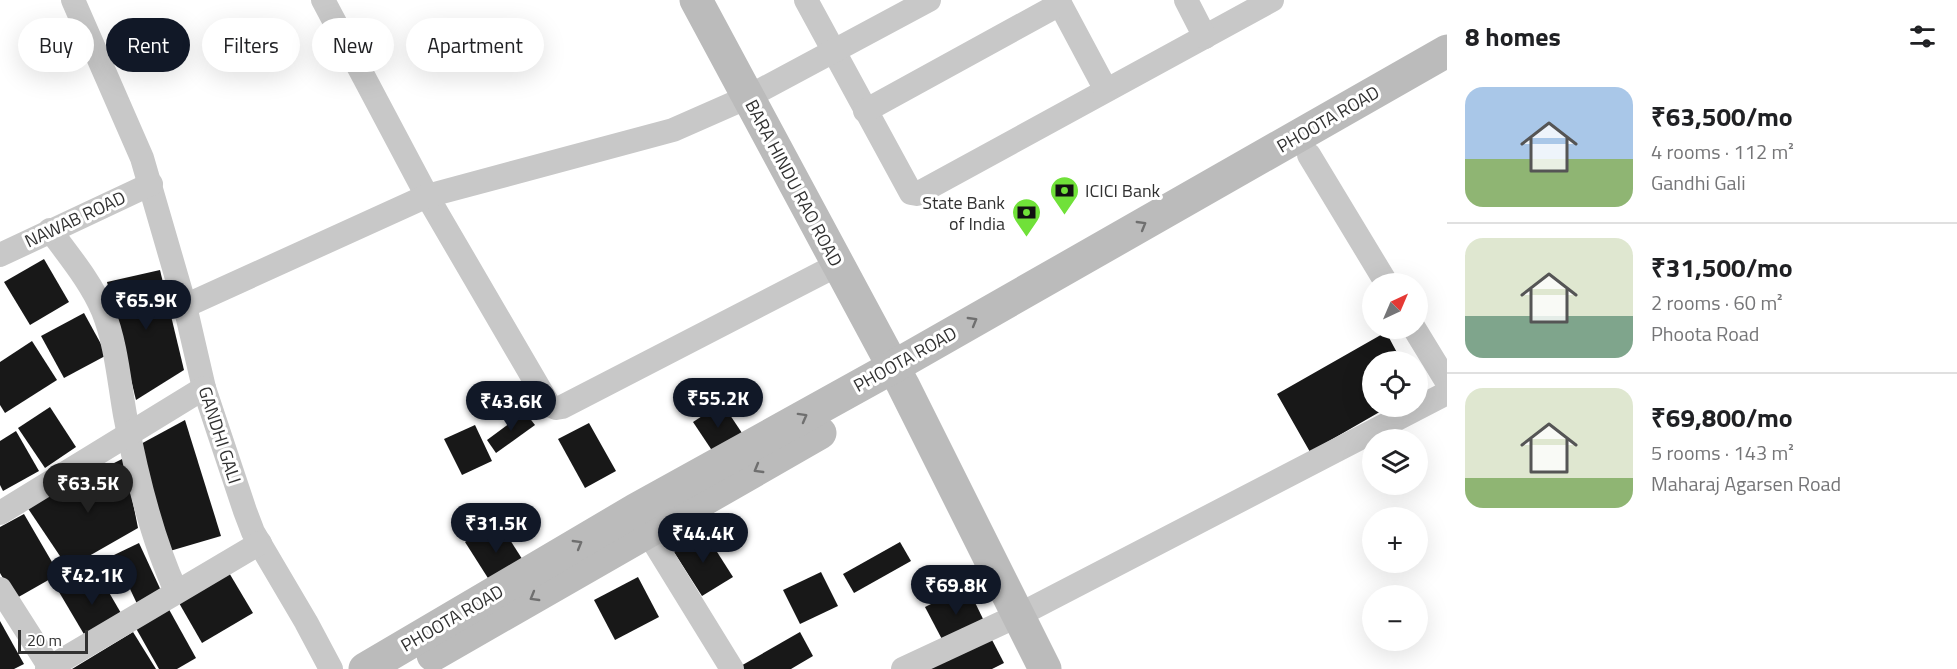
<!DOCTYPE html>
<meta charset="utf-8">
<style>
:root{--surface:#fff;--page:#f2f2f2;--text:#202124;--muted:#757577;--line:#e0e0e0;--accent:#111827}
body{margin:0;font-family:"Titillium Web",sans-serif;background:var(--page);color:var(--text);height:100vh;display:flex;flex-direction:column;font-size:22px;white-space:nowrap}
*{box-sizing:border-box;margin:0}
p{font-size:20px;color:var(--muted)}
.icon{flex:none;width:33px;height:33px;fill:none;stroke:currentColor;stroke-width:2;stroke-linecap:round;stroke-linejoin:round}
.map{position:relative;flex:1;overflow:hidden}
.details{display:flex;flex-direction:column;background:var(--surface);width:510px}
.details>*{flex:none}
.top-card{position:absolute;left:18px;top:18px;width:570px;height:54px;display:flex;gap:12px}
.needle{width:39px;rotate:44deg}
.tools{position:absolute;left:1362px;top:273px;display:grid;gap:12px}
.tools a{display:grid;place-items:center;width:66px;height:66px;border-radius:50%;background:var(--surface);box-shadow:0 6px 24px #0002;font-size:30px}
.scale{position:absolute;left:18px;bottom:15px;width:70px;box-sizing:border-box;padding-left:6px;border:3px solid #313131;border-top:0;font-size:16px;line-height:21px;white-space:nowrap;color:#313131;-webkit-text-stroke:4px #fff;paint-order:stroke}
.price{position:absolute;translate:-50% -51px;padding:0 14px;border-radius:21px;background:var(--accent);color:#fff;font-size:20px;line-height:39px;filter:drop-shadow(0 2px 3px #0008)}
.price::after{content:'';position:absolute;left:50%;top:36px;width:18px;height:14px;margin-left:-9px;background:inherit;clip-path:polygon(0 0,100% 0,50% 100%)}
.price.selected{background:#222;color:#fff}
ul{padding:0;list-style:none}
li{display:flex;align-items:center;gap:18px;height:150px;padding:0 18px}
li+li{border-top:2px solid var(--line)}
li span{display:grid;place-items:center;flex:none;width:168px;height:120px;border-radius:18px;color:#555}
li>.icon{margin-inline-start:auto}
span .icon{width:72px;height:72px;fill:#fffc;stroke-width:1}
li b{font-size:26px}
h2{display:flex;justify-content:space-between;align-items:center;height:72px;padding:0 18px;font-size:26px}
.tag{padding:0 21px;border-radius:27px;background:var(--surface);box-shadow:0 6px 24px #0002;font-size:21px;line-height:54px}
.tag.selected{background:var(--accent);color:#fff}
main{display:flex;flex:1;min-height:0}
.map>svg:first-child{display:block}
.building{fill:#181818}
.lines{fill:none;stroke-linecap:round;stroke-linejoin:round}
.street{stroke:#c8c8c8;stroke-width:24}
.secondary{stroke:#bbb;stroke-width:33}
.oneway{stroke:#6f6f6f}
.labels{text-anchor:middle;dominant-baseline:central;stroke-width:6;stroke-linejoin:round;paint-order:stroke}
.street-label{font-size:18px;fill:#313131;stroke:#fff}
.poi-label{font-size:18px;fill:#313131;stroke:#fff;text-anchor:start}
</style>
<main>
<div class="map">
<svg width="1447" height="669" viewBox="0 0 1447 669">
<rect width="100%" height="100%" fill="#fff"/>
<g class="building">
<polygon points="44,259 69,302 30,325 4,282"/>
<polygon points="160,270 184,370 136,400 107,282"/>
<polygon points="84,313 107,355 64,378 41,336"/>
<polygon points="1386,332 1402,362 1372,362 1372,406 1390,406 1310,452 1277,394"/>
<polygon points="32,341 57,380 5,413 0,405 0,362"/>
<polygon points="722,403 744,436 715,455 693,422"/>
<polygon points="50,407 76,447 45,468 18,428"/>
<polygon points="525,412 535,425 496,453 487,440"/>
<polygon points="185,420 221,536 163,553 137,446"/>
<polygon points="589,423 616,471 585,488 558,439"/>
<polygon points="475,425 492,461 462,475 444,439"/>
<polygon points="16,431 39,471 3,491 0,485 0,441"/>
<polygon points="124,458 138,528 68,568 27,507"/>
<polygon points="24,514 59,574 15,599 0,573 0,527"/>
<polygon points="498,521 526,565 493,586 465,542"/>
<polygon points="705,533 733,577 702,596 674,552"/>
<polygon points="900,542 911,561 854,593 843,574"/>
<polygon points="139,543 164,597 139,608 114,555"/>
<polygon points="225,566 253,613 202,643 175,596"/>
<polygon points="96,570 125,620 88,641 59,592"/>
<polygon points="821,572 838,606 800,624 783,590"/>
<polygon points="638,577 659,617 615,640 594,600"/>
<polygon points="967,586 986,625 945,645 925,607"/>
<polygon points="166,604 196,658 177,669 159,669 133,623"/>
<polygon points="0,621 24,664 14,669 0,669"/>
<polygon points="133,632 156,669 72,669"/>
<polygon points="800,632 813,656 791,669 741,669 739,667"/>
<polygon points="990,636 1004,663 992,669 924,669"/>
</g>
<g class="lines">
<g class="street">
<polyline points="73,0 142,158 185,306 204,388 245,511 253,532 306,622 331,669"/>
<polyline points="323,0 427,196 549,405 556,408 562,407 839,264"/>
<polyline points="806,0 911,193 917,194 1272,0"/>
<polyline points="1058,0 1106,90"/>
<polyline points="1186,0 1205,37"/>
<polyline points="865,111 1060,4"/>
<polyline points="1309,155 1387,284"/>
<path d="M50,230C69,256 91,282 103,311C116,343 119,381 125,415C136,473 151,537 176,591"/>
<polyline points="0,255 151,184"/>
<polyline points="185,306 427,196 673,130 748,97 929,0"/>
<polyline points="1414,328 1447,382"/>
<polyline points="0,513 204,388"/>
<polyline points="639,518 732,669"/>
<polyline points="0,589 51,669"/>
<polyline points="47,669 260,543"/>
<polyline points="903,669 1019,615 1447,393"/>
</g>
<g class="secondary">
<polyline points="696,0 903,385 1045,669"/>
<polyline points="433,655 820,433"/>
<polyline points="365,669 635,510 893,367 1447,51"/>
</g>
</g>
<defs><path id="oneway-chevron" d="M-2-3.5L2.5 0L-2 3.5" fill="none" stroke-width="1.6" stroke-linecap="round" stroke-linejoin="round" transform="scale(1.5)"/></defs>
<g class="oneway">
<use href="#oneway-chevron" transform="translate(1142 225) rotate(-30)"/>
<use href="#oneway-chevron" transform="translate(973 321) rotate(-30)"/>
<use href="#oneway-chevron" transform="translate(803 417) rotate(-29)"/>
<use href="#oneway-chevron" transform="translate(758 469) rotate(150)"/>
<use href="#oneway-chevron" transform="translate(578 544) rotate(-30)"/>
<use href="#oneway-chevron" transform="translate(534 597) rotate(150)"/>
</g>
<defs>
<symbol id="bank-pin" viewBox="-11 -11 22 30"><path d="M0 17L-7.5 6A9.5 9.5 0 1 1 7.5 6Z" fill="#70e139" stroke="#fff"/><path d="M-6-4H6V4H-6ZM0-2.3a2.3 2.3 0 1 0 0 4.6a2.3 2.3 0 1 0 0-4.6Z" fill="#111"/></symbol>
</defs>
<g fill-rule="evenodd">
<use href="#bank-pin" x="1048" y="174" width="33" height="45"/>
<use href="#bank-pin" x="1010" y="196" width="33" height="45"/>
</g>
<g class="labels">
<g class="street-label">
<text transform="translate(1328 119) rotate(-30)">PHOOTA ROAD</text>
<text transform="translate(794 183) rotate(62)">BARA HINDU RAO ROAD</text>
<text transform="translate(75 219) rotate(-25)">NAWAB ROAD</text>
<text transform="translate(905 359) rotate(-29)">PHOOTA ROAD</text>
<text transform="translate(220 435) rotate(72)">GANDHI GALI</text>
<text transform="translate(452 618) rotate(-30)">PHOOTA ROAD</text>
</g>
<g class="poi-label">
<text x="1085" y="190">ICICI Bank</text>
<text x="1005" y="202" text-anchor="end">State Bank<tspan x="1005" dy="21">of India</tspan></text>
</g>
</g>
</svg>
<div class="tools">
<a><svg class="needle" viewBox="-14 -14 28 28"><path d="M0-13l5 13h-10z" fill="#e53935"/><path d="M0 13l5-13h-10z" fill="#757577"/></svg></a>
<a><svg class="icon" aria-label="locate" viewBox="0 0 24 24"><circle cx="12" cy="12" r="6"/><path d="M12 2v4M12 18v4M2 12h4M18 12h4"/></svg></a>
<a><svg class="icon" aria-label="layers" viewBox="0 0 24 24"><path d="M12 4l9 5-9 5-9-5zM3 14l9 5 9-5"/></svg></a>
<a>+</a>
<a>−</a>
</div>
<div class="scale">20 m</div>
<b class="price" style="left:146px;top:331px">₹65.9K</b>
<b class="price" style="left:718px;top:429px">₹55.2K</b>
<b class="price" style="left:511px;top:432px">₹43.6K</b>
<b class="price selected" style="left:88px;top:514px">₹63.5K</b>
<b class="price" style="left:496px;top:554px">₹31.5K</b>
<b class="price" style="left:703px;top:564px">₹44.4K</b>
<b class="price" style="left:92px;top:606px">₹42.1K</b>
<b class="price" style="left:956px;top:616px">₹69.8K</b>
<div class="top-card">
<a class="tag">Buy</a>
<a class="tag selected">Rent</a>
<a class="tag">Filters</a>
<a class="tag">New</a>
<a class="tag">Apartment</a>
</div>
</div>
<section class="details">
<h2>8 homes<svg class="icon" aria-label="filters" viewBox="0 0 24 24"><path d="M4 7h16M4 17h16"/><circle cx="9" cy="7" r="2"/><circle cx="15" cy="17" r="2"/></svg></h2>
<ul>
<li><span style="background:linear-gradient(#a9c7e8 60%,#8fb573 0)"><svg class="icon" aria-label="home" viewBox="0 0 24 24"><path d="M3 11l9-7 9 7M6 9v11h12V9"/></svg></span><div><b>₹63,500/mo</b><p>4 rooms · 112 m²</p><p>Gandhi Gali</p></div></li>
<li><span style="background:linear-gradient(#dfe7d0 65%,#7fa58c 0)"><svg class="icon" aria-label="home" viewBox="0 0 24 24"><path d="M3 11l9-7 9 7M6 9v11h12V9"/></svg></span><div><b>₹31,500/mo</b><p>2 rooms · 60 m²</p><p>Phoota Road</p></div></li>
<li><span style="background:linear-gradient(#dfe7d0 75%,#8fb573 0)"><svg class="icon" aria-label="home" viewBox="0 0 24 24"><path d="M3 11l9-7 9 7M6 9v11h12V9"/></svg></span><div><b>₹69,800/mo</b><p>5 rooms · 143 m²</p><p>Maharaj Agarsen Road</p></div></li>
</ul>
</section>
</main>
